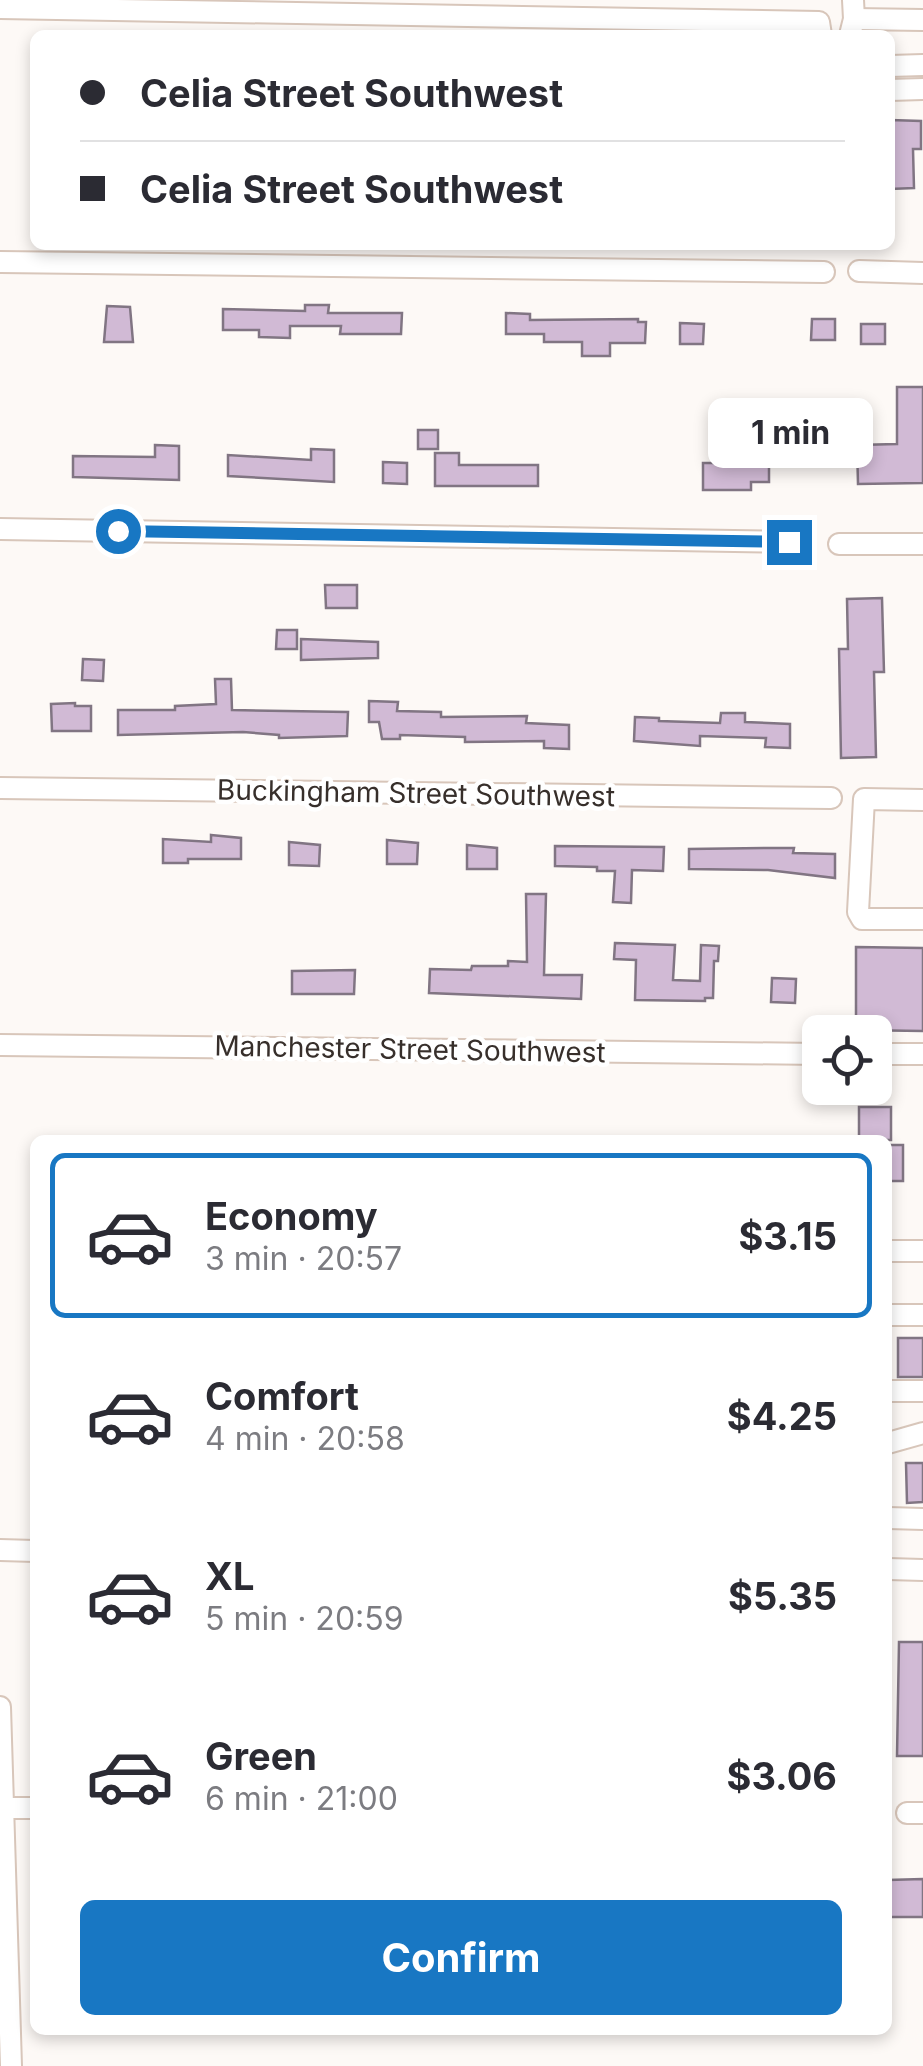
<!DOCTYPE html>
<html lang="en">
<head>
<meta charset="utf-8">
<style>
	body { margin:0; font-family:Inter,sans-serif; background:#f7f7f7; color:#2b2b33; height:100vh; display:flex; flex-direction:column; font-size:38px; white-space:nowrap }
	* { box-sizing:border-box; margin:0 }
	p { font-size:32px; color:#7c7c81 }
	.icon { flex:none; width:55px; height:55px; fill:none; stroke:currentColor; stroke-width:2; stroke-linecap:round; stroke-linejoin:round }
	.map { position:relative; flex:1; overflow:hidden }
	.panel { position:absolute; left:30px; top:1135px; width:862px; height:900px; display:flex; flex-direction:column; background:#fff; border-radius:15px; box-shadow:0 5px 15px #0003 }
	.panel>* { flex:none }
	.guide { position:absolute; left:30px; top:30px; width:865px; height:220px; border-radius:15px; box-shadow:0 5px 15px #0003; display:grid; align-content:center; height:220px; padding:0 50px; background:#fff }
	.fabs { position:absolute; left:802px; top:1015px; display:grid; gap:20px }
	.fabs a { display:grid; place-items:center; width:90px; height:90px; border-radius:15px; background:#fff; box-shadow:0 5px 15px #0003; font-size:50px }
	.end { position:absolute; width:45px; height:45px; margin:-22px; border:12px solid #1877c3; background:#fff; box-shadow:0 0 0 5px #fff }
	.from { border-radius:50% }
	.bubble { position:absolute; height:70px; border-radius:15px; background:#fff; box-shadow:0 5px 15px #0003; font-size:32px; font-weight:700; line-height:70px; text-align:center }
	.guide b { display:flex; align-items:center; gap:35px; height:95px; font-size:38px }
	.guide b+b { border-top:2px solid #e1e1e2 }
	.guide i { width:25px; height:25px; background:#2b2b33 }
	ul { padding:18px 0 0; list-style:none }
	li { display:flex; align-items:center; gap:30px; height:165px; margin:0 20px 15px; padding:0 30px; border:5px solid transparent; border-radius:15px }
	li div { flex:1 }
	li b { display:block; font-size:38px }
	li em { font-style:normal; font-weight:700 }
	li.selected { border-color:#1877c3 }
	li>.icon { width:90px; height:90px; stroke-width:1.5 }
	.primary-button { display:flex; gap:20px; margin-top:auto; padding:20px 50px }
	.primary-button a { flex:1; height:115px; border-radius:15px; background:#1877c3; color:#fff; font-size:40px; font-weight:700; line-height:115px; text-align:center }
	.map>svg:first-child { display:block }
	.building { fill:#d1bad5; stroke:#817583; stroke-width:2.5 }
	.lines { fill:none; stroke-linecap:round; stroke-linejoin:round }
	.minor-casing { stroke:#d8c6ba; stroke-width:24 }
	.minor { stroke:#fff; stroke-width:20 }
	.route { stroke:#1877c3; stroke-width:12 }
	.labels { text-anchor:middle; stroke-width:9; stroke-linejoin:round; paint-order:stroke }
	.street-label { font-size:28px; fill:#372f2b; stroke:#fff }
</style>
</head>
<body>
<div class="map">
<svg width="923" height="2066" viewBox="0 0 923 2066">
	<rect width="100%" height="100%" fill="#fdf9f6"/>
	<g class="building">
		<polygon points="890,120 921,121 921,149 913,149 914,188 890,189"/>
		<polygon points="305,305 329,305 328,313 402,313 401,334 340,334 341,326 290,326 290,338 259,337 259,330 223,330 223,309 305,311"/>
		<polygon points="107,306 130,307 133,342 104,342"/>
		<polygon points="506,313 530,314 530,320 638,319 638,322 646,322 645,343 610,343 610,356 582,356 582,342 544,342 544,334 506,334"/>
		<polygon points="812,319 835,319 835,340 811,340"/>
		<polygon points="680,323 704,324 703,344 680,344"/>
		<rect x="861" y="324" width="24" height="20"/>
		<polygon points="897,387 923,387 923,483 858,484 857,445 897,444"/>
		<rect x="418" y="430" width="20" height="19"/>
		<polygon points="155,445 179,446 179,480 73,477 73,456 155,457"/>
		<polygon points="311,449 334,450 334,482 228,476 228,455 311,460"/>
		<polygon points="435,453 459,453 459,465 538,465 538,486 435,486"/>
		<polygon points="720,460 769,460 769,482 751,482 751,490 703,490 703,463 720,463"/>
		<polygon points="383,462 407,463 407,484 383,483"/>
		<polygon points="325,585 357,585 357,608 326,608"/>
		<polygon points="882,598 884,672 874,672 876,757 841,758 839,649 848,649 847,599"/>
		<polygon points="277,630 297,630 297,649 276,649"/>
		<polygon points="301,639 378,642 378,658 301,660"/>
		<polygon points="83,659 104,660 103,681 82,680"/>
		<polygon points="215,679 231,679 232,710 348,712 347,736 279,738 279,735 243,732 118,735 118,710 175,710 175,706 216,704"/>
		<polygon points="369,701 398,702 397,711 441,712 441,717 527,716 526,723 569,725 569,749 544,748 544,741 465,742 465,737 400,735 400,739 382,739 379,722 369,722"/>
		<polygon points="75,703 75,706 91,706 91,731 52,731 51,704"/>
		<polygon points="721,713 745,713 745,722 790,724 790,748 765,747 766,738 700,736 700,746 634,741 635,717 659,718 659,721 720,723"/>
		<polygon points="211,835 241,838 241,859 188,859 188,863 163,863 163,839 211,842"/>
		<polygon points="387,840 418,843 417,864 387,864"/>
		<polygon points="289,842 320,845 319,866 289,865"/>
		<polygon points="467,845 497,848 497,869 467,869"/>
		<polygon points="555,846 664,847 663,871 632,870 631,903 613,902 615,871 597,871 597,867 555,866"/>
		<polygon points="769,848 794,848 793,853 835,854 835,878 768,870 689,869 689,849"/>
		<polygon points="526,894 546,894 544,975 582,975 581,999 429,993 430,969 471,970 472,966 508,966 508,961 527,962"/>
		<polygon points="615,943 675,945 673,980 700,981 701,945 719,946 718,961 714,961 713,998 705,998 705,1001 635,1000 636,960 614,959"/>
		<polygon points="856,947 923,948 923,1031 856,1030"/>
		<polygon points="355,970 354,994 292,994 292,971"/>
		<polygon points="772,978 796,979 795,1003 771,1002"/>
		<rect x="859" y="1107" width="32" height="33"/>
		<rect x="888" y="1145" width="15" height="36"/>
		<rect x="898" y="1338" width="25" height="39"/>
		<polygon points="906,1463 923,1463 923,1502 907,1503"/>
		<polygon points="899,1642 923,1642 923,1756 897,1756"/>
		<polygon points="923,1879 923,1917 888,1917 888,1880"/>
	</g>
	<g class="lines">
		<g class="minor-casing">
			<g id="minor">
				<polyline points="0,8 819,22 821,35"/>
				<polyline points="854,19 923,20"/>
				<polyline points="850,35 854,19 853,0"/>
				<polyline points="890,66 923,65"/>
				<polyline points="890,90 923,89"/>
				<polyline points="0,262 824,272"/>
				<polyline points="859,271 923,273"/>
				<polyline points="0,529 789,542"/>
				<polyline points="839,544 923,544"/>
				<polyline points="0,788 831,798"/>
				<polyline points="923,800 864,799 858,912 862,919 923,919"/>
				<polyline points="0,1045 820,1054"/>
				<polyline points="875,1054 923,1054"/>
				<polyline points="888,1251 923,1251"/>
				<polyline points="888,1315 923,1315"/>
				<polyline points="888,1391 923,1391"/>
				<polyline points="888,1443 923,1433"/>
				<polyline points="888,1518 923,1519"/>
				<polyline points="0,1550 35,1551"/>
				<polyline points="888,1569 923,1570"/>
				<polyline points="0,1707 11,2066"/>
				<polyline points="4,1808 35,1808"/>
				<polyline points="907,1813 923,1813"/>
			</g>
		</g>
		<use href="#minor" class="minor"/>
	</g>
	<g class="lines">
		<polyline class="route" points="118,531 789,542"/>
	</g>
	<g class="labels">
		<g class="street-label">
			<text transform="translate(416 793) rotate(1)" y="10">Buckingham Street Southwest</text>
			<text transform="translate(410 1049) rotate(1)" y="10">Manchester Street Southwest</text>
		</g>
	</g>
</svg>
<div class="fabs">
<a><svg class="icon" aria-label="locate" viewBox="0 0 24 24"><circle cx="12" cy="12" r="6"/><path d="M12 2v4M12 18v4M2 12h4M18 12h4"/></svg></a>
</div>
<i class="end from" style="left:118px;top:531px"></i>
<i class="end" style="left:789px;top:542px"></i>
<div class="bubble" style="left:708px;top:398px;width:165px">1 min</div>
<div class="guide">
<b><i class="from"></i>Celia Street Southwest</b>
<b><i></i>Celia Street Southwest</b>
</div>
<section class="panel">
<ul>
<li class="selected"><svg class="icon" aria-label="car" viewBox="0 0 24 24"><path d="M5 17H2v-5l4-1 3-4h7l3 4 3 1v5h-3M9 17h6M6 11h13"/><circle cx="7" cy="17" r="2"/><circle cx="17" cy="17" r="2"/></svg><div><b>Economy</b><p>3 min · 20:57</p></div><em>$3.15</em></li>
<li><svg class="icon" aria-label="car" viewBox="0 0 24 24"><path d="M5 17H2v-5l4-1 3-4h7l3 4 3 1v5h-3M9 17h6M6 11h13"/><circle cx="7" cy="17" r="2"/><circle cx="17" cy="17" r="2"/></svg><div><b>Comfort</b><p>4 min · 20:58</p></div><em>$4.25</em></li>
<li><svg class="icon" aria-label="car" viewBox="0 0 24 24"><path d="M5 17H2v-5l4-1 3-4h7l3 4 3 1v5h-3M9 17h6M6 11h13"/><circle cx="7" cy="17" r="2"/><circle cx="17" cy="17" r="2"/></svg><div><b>XL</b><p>5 min · 20:59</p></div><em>$5.35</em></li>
<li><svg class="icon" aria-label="car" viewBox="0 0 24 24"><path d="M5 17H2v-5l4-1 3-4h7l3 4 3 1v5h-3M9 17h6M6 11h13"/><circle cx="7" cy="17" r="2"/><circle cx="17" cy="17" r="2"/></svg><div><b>Green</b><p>6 min · 21:00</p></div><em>$3.06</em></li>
</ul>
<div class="primary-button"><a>Confirm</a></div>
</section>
</div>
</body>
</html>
